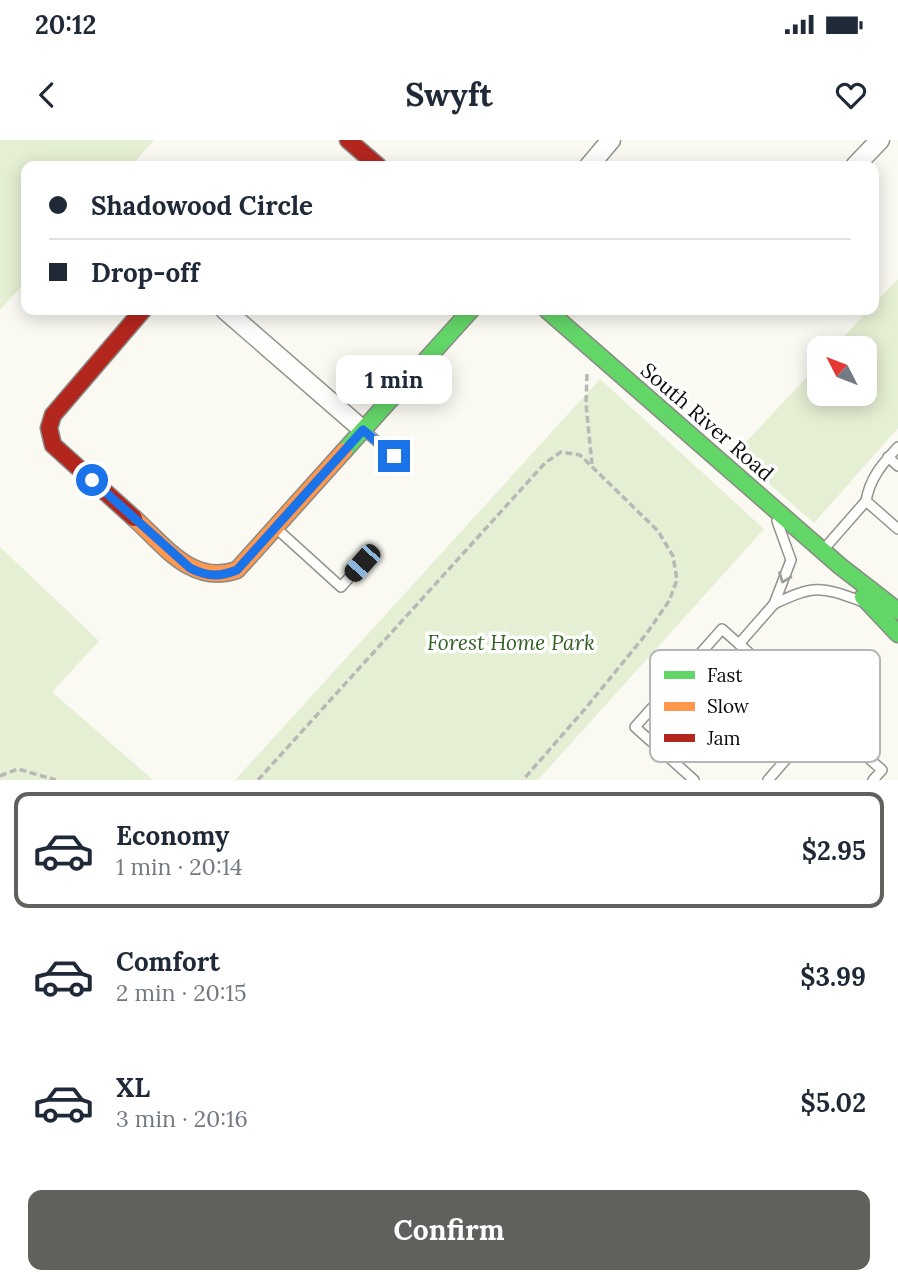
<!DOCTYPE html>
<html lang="en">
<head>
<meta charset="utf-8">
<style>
	body { margin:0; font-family:Lora,serif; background:#f2f2f3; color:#1f2937; height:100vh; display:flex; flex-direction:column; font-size:26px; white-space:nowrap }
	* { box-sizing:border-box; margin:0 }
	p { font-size:23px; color:#747a83 }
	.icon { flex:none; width:38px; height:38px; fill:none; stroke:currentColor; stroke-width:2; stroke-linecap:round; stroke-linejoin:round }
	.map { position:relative; height:640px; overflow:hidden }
	.sheet { display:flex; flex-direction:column; background:#fff; flex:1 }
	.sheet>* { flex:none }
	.banner { position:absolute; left:21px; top:21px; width:858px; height:154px; border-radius:14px; box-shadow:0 4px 18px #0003; display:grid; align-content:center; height:154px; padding:0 28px; background:#fff }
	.needle { width:46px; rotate:312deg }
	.fabs { position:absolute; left:807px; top:196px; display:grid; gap:14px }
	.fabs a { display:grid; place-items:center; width:70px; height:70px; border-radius:14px; background:#fff; box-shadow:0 4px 18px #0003; font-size:35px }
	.end { position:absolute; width:32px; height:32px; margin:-16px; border:9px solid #1a73e8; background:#fff; box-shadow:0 0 0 4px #fff }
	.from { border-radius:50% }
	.bubble { position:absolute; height:49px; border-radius:14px; background:#fff; box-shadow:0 4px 18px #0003; font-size:23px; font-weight:800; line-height:49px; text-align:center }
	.car { position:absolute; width:21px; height:42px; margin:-21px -10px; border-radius:9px; box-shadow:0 0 5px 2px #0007; background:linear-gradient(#222 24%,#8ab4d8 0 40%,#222 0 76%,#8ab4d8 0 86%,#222 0) }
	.banner b { display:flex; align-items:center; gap:24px; height:66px; font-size:26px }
	.banner b+b { border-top:2px solid #e0e1e3 }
	.banner i { width:18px; height:18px; background:#1f2937 }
	ul { padding:12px 0 0; list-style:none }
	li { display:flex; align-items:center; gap:21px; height:116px; margin:0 14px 10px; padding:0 14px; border:4px solid transparent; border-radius:14px }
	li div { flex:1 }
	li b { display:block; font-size:26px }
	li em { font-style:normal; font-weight:800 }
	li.on { border-color:#60605d }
	li>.icon { width:63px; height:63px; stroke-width:1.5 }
	.cta { display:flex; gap:14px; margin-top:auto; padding:14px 28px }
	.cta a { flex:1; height:80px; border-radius:14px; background:#60605d; color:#fff; font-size:28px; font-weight:800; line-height:80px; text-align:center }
	.status { display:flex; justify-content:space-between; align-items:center; height:49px; padding:0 35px; background:#fff; direction:ltr }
	.status svg { height:19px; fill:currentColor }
	header { display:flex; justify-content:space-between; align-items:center; height:91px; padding:0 28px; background:#fff; font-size:32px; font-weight:800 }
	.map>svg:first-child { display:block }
	.green { fill:#e5efd3 }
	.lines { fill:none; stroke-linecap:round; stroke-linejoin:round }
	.lane-casing { stroke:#949390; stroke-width:12 }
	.street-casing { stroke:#949390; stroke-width:21 }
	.fast-casing { stroke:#8a8a87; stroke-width:19 }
	.slow-casing { stroke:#8a8a87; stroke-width:19 }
	.jam-casing { stroke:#8a8a87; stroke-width:19 }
	.path { stroke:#b8b8b6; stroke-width:3.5; stroke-dasharray:7 3.5; stroke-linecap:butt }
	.lane { stroke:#fefefd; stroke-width:9 }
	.street { stroke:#fefefd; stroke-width:18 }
	.fast { stroke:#63d668; stroke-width:16 }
	.slow { stroke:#ff974d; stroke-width:16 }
	.jam { stroke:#b3261e; stroke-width:16 }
	.oneway { stroke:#9e9e9d }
	.route { stroke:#1a73e8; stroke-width:9 }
	.labels { text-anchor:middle; stroke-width:7; stroke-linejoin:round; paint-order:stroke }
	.street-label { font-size:21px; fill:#0d0d0d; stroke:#fff }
	.park-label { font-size:21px; font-style:italic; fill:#326122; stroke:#fff }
	.key { fill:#fff; stroke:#b6b6b6; stroke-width:2 }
	.key-label { font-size:19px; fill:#0d0d0d }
</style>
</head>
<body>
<div class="status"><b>20:12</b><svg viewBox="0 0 49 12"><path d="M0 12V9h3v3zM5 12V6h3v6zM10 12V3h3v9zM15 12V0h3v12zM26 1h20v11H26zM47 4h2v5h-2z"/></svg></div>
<header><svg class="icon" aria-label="back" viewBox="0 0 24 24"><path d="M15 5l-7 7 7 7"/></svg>Swyft<svg class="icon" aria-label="heart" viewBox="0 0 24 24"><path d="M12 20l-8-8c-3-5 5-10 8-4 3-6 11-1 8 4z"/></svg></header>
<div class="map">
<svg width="898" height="640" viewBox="0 0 898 640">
	<rect width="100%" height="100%" fill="#faf9f2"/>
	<g class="green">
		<polygon points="0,0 154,0 131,26 26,26 26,141 0,170"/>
		<polygon points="898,139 898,288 814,383 735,314 819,224 819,254 864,254 864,208 833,208 869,170 873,170 873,165"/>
		<polygon points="600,239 764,389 538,640 235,640"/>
		<polygon points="0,407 99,501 52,552 153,640 0,640"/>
	</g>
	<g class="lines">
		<g class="lane-casing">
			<g id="lane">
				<polyline points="366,292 394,316"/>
				<polyline points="888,317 898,326"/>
				<path d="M866,361C870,338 882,324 898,307"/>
				<polyline points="777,381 791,420 774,464 739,504 882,630 873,640"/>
				<polyline points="277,389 341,447 362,423"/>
				<polyline points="824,409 866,361 898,389"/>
				<path d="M774,464C814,445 820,446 861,461"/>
				<polyline points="694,640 635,587 722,489 739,504"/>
				<polyline points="768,640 822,578"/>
			</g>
		</g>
		<g class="street-casing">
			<g id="street">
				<polyline points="589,26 611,0"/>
				<polyline points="855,26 880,0"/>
				<polyline points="225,170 363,290"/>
			</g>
		</g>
		<g class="fast-casing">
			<g id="fast">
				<polyline points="547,170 840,426 898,471"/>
				<polyline points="344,311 471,170"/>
				<polyline points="863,457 898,494"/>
			</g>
		</g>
		<g class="slow-casing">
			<path id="slow" d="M134,378C164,405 192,446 237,430L344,311"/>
		</g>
		<g class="jam-casing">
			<g id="jam">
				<polyline points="348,0 378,26"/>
				<polyline points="134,378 53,305 49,288 53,275 143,170"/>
			</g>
		</g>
		<g class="path">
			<polyline points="587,234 586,264 592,324"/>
			<polyline points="0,636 18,629 56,640"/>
			<polyline points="258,640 545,323 561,312 580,315 658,391 673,416 677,440 669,461 647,493 585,569 523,640"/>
		</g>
		<use href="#lane" class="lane"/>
		<use href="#street" class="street"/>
		<use href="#fast" class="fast"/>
		<use href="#slow" class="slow"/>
		<use href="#jam" class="jam"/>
	</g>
	<defs><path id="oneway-chevron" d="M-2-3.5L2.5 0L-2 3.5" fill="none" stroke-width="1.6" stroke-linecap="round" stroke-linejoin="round" transform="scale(1.75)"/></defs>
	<use class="oneway" href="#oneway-chevron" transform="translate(784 438) rotate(111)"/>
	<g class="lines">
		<path class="route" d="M92,340L190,428C208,437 219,437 237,430L363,290L394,316"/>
	</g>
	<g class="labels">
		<g class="street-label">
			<text transform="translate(707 282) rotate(41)" y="7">South River Road</text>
		</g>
		<g class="park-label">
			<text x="511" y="510">Forest Home Park</text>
		</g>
	</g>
	<rect x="650" y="510" width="230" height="112" rx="10" class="key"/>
	<rect x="664" y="531" width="31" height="8" fill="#63d668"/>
	<rect x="664" y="562" width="31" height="9" fill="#ff974d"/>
	<rect x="664" y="594" width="31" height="8" fill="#b3261e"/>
	<g class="key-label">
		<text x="707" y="542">Fast</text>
		<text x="707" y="573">Slow</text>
		<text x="707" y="605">Jam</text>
	</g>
</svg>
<div class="fabs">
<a><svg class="needle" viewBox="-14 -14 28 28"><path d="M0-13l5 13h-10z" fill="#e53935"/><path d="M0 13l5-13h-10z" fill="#747a83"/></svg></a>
</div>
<i class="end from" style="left:92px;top:340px"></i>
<i class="end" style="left:394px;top:316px"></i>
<div class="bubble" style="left:336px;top:215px;width:116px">1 min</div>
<i class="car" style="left:362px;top:423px;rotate:222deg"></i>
<div class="banner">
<b><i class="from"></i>Shadowood Circle</b>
<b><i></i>Drop-off</b>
</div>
</div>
<section class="sheet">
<ul>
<li class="on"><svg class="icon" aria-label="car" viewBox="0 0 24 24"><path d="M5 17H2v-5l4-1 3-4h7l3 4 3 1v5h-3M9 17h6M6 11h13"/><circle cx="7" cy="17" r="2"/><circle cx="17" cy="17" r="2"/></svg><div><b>Economy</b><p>1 min · 20:14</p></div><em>$2.95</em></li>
<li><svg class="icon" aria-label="car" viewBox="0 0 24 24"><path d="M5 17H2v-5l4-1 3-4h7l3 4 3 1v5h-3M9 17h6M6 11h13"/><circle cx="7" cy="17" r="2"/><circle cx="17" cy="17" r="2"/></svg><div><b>Comfort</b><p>2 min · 20:15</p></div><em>$3.99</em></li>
<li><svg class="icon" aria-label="car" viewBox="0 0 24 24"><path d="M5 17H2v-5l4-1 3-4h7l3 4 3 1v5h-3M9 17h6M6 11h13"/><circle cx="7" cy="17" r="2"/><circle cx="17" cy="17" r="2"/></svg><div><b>XL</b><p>3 min · 20:16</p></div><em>$5.02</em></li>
</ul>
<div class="cta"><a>Confirm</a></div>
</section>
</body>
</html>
